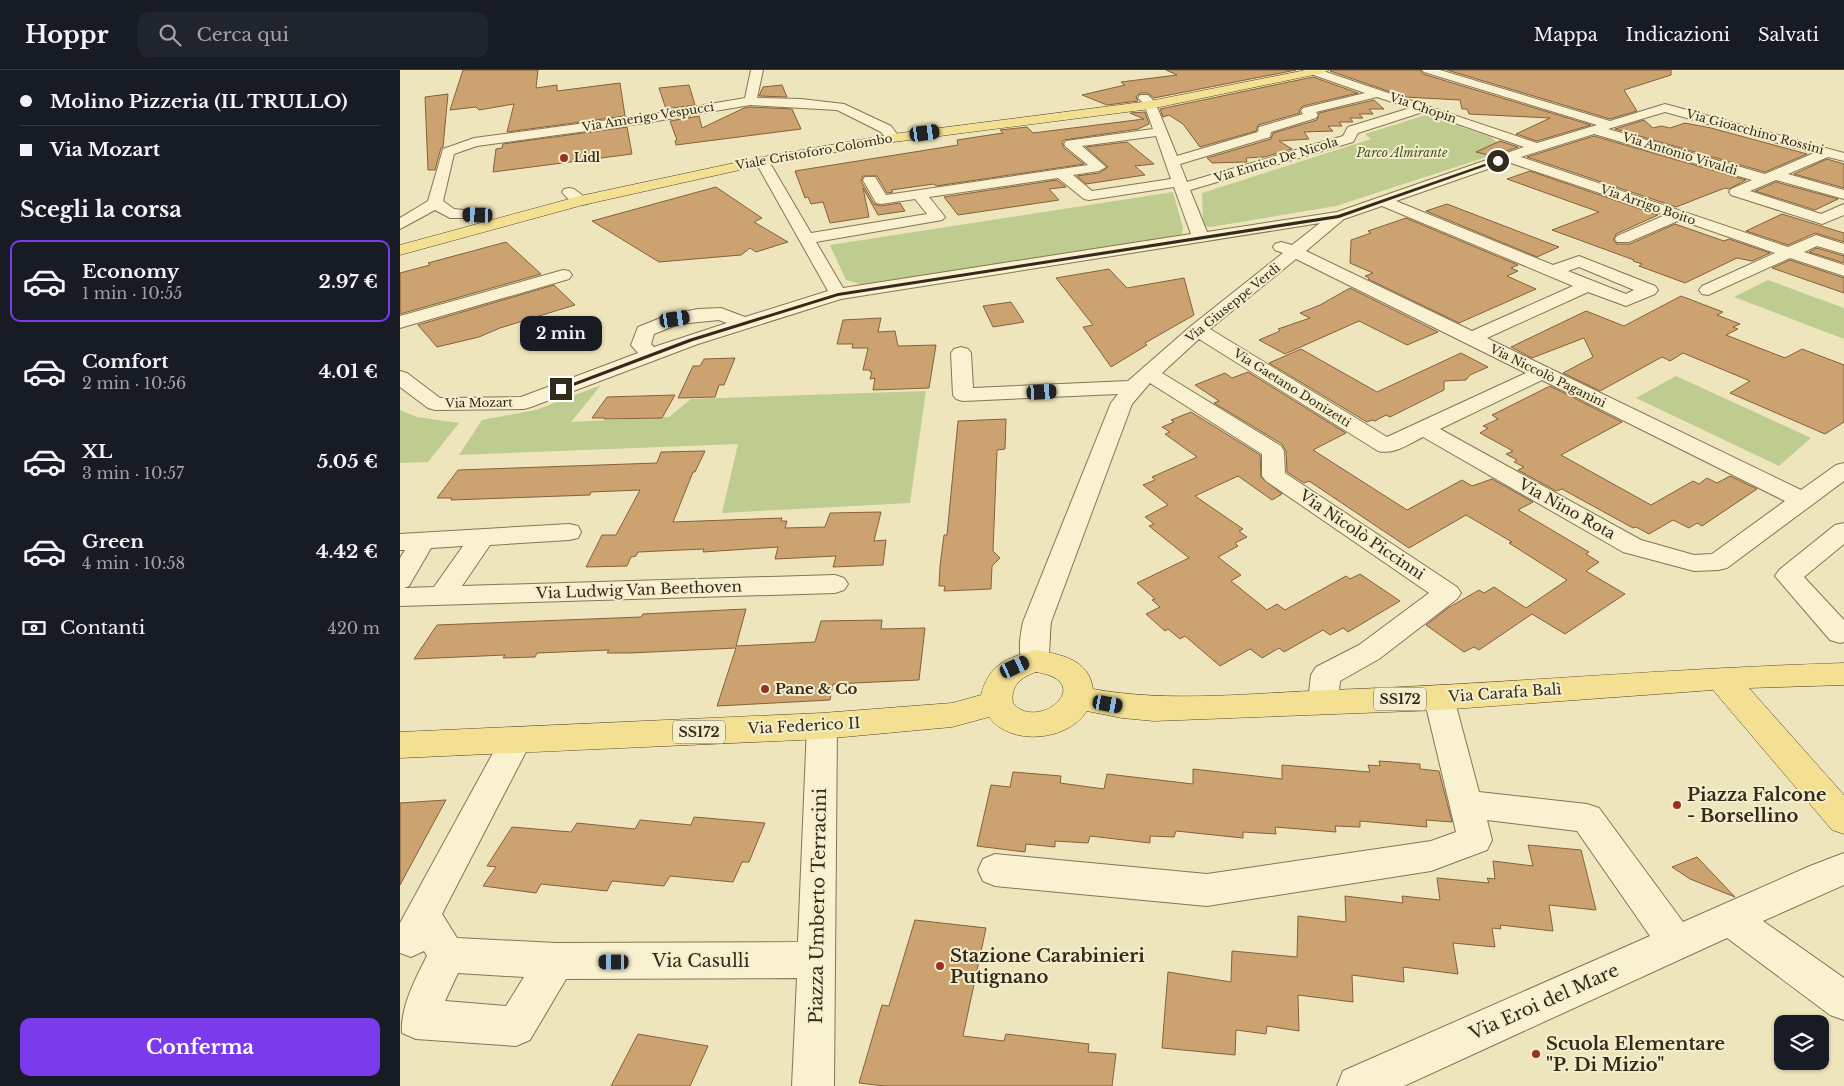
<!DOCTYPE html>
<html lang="it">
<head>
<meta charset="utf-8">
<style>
	body { margin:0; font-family:"Libre Baskerville",serif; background:#20242c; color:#f1f3f6; height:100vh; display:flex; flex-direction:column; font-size:19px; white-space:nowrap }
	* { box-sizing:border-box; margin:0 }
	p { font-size:16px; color:#9ea1a6 }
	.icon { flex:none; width:28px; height:28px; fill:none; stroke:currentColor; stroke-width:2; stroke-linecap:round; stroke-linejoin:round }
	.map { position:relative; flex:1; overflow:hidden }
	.details { display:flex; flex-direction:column; background:#171b24; width:400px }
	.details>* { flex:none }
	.top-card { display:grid; align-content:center; height:110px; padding:0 20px; background:#171b24 }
	.controls { position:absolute; left:1374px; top:945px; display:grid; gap:10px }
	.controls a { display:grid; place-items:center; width:55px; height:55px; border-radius:10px; background:#171b24; box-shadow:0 1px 4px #0004; font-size:25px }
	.end { position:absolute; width:22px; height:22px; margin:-11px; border:6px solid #342a1b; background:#fff; box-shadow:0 0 0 2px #fff }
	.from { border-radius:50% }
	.bubble { position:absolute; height:35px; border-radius:10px; background:#171b24; box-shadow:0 1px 4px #0004; font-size:16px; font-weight:700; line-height:35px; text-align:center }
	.car { position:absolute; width:15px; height:30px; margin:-15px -8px; border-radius:6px; box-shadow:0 0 4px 1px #0007; background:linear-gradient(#222 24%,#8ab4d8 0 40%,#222 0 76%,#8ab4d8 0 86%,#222 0) }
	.top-card b { display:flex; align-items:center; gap:18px; height:48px; font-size:19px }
	.top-card b+b { border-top:1px solid #363941 }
	.top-card i { width:12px; height:12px; background:#f1f3f6 }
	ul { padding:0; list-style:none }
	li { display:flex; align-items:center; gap:15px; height:82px; margin:0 10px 8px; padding:0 10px; border:2px solid transparent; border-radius:10px }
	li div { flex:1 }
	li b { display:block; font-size:19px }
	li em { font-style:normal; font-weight:700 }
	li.on { border-color:#7c3aed }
	li>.icon { width:45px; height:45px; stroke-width:1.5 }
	h2 { padding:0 20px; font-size:22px; line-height:60px }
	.pay { display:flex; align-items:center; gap:12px; height:55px; padding:0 20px; font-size:19px }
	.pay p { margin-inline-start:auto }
	.button { display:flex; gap:10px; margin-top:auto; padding:10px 20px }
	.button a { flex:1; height:58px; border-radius:10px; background:#7c3aed; color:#fff; font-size:20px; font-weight:700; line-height:58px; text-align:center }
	header { display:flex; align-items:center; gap:30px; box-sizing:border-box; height:70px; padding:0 25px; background:#171b24; border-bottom:1px solid #363941 }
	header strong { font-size:24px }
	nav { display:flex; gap:28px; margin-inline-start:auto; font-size:18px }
	.search { width:350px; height:45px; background:#20242c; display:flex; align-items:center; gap:12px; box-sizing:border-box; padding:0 18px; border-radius:10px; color:#9ea1a6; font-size:19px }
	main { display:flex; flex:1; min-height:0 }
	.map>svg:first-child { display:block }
	.green { fill:#becc90 }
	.building { fill:#cda271; stroke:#85613b }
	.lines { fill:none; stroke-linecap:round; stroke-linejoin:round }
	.minor-casing { stroke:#857556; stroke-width:2 }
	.major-casing { stroke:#53422a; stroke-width:1 }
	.minor { fill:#f9f1cf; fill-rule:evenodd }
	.major { fill:#f3e092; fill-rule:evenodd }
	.route { fill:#342a1b }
	.poi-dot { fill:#953125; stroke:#f5eecc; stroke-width:2 }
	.labels { text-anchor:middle; stroke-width:4; stroke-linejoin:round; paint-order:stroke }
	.far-street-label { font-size:12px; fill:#342a1b; stroke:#f5eecc }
	.far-park-label { font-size:12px; font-style:italic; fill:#3f5121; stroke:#f5eecc }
	.far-poi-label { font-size:12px; font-weight:bold; fill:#342a1b; stroke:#f5eecc; text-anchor:start }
	.shield { fill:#f5eecc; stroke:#6e6550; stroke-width:1 }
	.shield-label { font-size:14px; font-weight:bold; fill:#342a1b }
	.street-label { font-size:15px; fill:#342a1b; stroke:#f5eecc }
	.poi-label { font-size:15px; font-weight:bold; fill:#342a1b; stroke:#f5eecc; text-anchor:start }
	.near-poi-label { font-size:18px; font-weight:bold; fill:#342a1b; stroke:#f5eecc; text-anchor:start }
	.near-street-label { font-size:18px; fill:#342a1b; stroke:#f5eecc }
</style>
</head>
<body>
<header>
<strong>Hoppr</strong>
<div class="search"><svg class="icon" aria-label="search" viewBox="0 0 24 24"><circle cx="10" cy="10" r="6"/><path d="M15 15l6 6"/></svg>Cerca qui</div>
<nav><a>Mappa</a><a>Indicazioni</a><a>Salvati</a></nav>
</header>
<main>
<section class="details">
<div class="top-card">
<b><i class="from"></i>Molino Pizzeria (IL TRULLO)</b>
<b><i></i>Via Mozart</b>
</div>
<h2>Scegli la corsa</h2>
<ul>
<li class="on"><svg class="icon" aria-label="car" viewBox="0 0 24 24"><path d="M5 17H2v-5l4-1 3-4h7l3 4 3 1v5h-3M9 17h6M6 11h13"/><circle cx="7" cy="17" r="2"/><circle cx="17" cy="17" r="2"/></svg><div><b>Economy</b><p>1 min · 10:55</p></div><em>2.97 €</em></li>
<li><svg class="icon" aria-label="car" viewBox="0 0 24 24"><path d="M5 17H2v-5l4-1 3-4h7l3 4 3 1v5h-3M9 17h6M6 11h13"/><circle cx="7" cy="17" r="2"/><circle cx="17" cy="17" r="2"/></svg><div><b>Comfort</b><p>2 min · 10:56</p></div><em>4.01 €</em></li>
<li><svg class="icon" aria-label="car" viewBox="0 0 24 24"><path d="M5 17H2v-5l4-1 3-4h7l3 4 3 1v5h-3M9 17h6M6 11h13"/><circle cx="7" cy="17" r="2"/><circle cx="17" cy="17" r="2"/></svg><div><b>XL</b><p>3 min · 10:57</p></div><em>5.05 €</em></li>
<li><svg class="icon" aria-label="car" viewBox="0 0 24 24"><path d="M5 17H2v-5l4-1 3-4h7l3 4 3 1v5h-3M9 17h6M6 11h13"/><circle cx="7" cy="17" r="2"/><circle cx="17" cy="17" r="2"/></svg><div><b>Green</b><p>4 min · 10:58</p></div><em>4.42 €</em></li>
</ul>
<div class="pay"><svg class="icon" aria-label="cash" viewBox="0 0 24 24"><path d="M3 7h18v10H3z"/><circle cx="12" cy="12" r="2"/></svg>Contanti<p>420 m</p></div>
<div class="button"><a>Conferma</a></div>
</section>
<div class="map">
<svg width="1444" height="1016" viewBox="0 0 1444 1016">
	<rect width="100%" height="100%" fill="#eee5bc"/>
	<g class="green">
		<polygon points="1026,45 1091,67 1101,76 1096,84 936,136 817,156 809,157 803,155 802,123 971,69 965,64"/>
		<polygon points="773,122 783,158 782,164 776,167 470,217 446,210 430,175"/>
		<polygon points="1368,210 1444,238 1444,269 1334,227"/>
		<polygon points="1276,306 1411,368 1379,396 1236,328"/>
		<polygon points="201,315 171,352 269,347 291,329 526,321 510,433 322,443 338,374 59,385 82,350 136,340"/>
		<polygon points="0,340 17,347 59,353 28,392 0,393"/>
	</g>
	<g class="building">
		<polygon points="63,0 138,0 136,18 157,15 157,21 220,13 225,46 107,62 114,34 79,40 76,37 50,40"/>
		<polygon points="766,0 896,0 754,28 748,23 740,23 736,27 738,31 707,35 682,25 725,15 721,12 777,5"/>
		<polygon points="931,0 1020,0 1023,4 1191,55 1137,71 1116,64 1150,48 1069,44 1067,39 1062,39 1060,30 1005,27 930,1"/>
		<polygon points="1047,0 1271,0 1271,5 1224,20 1237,41 1210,49"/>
		<polygon points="913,7 958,23 903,36 899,40 900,43 858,55 856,61 800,77 783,54 769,45 763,47 760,39"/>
		<polygon points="289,15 295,35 266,39 259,18"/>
		<polygon points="382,15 387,27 359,26 363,17"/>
		<polygon points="48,24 43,77 41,78 35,100 28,100 25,27"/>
		<polygon points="974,30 984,39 969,39 973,44 959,44 963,48 950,48 953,52 939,52 942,56 928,56 933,61 904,62 909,69 879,71 892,79 864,87 846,88 847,92 812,93 807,88 871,69 873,63 917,50 919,43"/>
		<polygon points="350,37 392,39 401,59 276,75 275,71 277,70 270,51 299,46 302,58 344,38"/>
		<polygon points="745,42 749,54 738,59 664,70 662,73 664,78 684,94 536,116 534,114 491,120 493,122 487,123 477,106 463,106 461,111 474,134 481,136 500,133 505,141 478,145 463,118 469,147 430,153 423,132 411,134 408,127 405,128 395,101 558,75 557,70 603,63 600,60 627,57 633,63 744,49 730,43"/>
		<polygon points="1244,50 1253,58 1261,56 1270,58 1285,53 1311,58 1407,84 1365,102 1215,59"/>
		<polygon points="227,57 232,84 93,102 96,79 102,78 103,74"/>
		<polygon points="1194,66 1346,110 1329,119 1325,118 1276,137 1127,87"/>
		<polygon points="1100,71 1118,77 1092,86 1076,82"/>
		<polygon points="727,72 754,94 735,96 745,105 686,114 677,106 699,103 708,97 686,77"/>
		<polygon points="1427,89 1444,94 1444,118 1394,104"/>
		<polygon points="1130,101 1258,145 1216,164 1213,170 1217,174 1230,174 1275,154 1324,171 1329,169 1370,183 1352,191 1337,188 1285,213 1239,196 1242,194 1233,191 1234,190 1152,160 1199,142 1107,109"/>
		<polygon points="657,110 666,117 649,119 659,130 558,145 544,127"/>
		<polygon points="1376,112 1438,129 1415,140 1355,121"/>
		<polygon points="316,117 362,148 354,152 388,172 356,182 350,178 341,185 259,192 192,151"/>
		<polygon points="1047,134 1159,177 1137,187 1026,141"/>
		<polygon points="1382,144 1444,163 1444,172 1415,163 1388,175 1346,161"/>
		<polygon points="1006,148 1118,195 1111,198 1118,201 1107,206 1136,219 1059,253 968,209 969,208 965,206 973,203 950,193 951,170 971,163 968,161"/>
		<polygon points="106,172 141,204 0,244 0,203 30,195 28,193"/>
		<polygon points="1417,178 1444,186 1444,193 1409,182"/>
		<polygon points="1390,190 1444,208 1444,223 1372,198"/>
		<polygon points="709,199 727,218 784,208 794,245 745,273 747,275 711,297 683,257 693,255 656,208"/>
		<polygon points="154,215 175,235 100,258 79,267 37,277 18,255"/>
		<polygon points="950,218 1038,262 1007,275 959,251 885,284 859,270 880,261 878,259 910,248 900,243 920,235"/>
		<polygon points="1281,226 1323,242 1317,245 1340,254 1333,257 1338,259 1326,265 1385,288 1402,279 1444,295 1444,352 1425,364 1330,323 1350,311 1283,283 1270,291 1262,287 1200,321 1163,303 1193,287 1184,268 1132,288 1111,277 1186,241 1224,256"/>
		<polygon points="611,232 624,252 593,257 583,236"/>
		<polygon points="481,248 478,262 495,261 498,276 536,275 529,318 473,320 475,308 470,309 472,302 470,302 470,300 463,300 468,278 452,278 453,274 437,274 443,250"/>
		<polygon points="901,279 977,322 1061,283 1088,297 1070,305 1066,310 1044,311 1044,320 990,347 986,345 975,351 972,350 967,352 869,293"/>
		<polygon points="335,288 324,315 319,315 315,327 278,328 293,296 300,296 304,289"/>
		<polygon points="848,302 946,363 913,380 1007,440 1062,410 1072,416 1092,409 1133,432 1118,440 1189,482 1186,484 1199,492 1186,501 1225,524 1165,564 1132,544 1079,580 1074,577 1064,582 1026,555 1048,538 1079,520 1084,523 1094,517 1126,538 1167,510 1109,473 1112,472 1066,445 1009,478 909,411 904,413 887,402 886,381 882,374 814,333 819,331 795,315 825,303 832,308"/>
		<polygon points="1150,316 1222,352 1161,385 1251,435 1293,411 1299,414 1307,408 1317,413 1330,406 1357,419 1302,456 1297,453 1289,458 1273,450 1249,464 1236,457 1233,458 1162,419 1156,421 1118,400 1124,397 1114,392 1117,390 1106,384 1113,381 1080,363 1088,358 1083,356 1098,349 1092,345"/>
		<polygon points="275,325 262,348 204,349 205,348 192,348 207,327"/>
		<polygon points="791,342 860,385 861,407 882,424 872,430 838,406 795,426 843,459 839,461 847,467 835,473 838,476 818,487 841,505 831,511 867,540 877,534 885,540 946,506 950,509 960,504 1000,531 948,562 943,558 930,565 923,560 884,582 879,578 862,588 850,579 820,596 785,566 780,569 768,559 765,561 746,544 760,537 752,530 755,529 737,513 789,488 749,456 754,454 745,447 768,435 743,415 755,410 752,407 797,387 765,364 770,362 762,357 774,352 771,350"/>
		<polygon points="606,349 605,379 597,380 593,481 600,488 592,496 591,519 544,521 545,516 539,516 540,496 544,465 547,465 558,351"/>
		<polygon points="305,381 295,402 293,402 273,452 382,448 381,451 387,451 385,458 425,457 430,443 481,442 474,471 486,470 483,495 433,497 436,486 375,489 378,477 303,482 304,479 238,482 236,486 231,487 227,496 186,497 202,465 216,465 240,420 191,422 190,425 51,430 52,428 37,428 58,400 257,393 261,382"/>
		<polygon points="346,539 336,576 415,572 421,551 482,550 481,559 525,558 519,610 433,614 430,630 317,636 336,578 230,583 207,583 209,580 137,583 135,587 103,588 105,585 14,589 37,555 241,547 243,544"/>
		<polygon points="979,691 1020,694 1020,699 1039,701 1052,752 1026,750 1027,757 960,751 960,757 935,756 936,762 875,757 876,764 843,762 843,768 776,761 774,767 750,766 750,773 690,766 688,773 655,771 655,777 626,774 625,782 577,776 591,715 610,717 613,702 661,706 660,713 704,719 707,704 793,714 793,699 882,709 882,695 970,702 968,695 980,696"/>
		<polygon points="46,730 34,752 0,815 0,733"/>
		<polygon points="294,747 365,753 349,792 342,792 333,812 270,806 264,816 212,811 207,821 141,814 136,823 83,816 96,797 87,796 112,757 171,762 177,753 235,759 240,750 291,755"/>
		<polygon points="1128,775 1181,780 1196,840 1149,835 1153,861 1100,855 1101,859 1092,858 1095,877 1053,873 1058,904 1003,897 1004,912 952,905 953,932 898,925 899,961 867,956 866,964 836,960 835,985 762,978 768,902 831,912 832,881 897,887 898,846 946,852 945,826 1003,833 1002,826 1040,830 1037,808 1089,813 1087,808 1095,809 1093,791 1133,796"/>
		<polygon points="1297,787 1335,827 1290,809 1272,797"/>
		<polygon points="515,850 586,858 563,966 604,971 606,964 689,974 688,982 716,984 712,1016 485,1016 459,1013 482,935 489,936"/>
		<polygon points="238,964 308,976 290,1016 211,1016"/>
	</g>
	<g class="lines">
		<g class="minor-casing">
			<g id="minor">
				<polygon points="351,0 363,0 357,28 401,29 444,34 491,56 500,68 493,72 488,71 481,62 437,40 350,35 245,53 77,76 54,84 43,131 54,139 83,142 86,145 83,148 50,148 35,140 0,159 0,148 28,131 43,79 74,68 245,45 345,28"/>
				<path d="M903,0H920L1137,73L1197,55L1024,2L1022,0H1040L1210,51L1265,34L1444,83V91L1428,87L1388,104L1444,120V129L1376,110L1350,121L1421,144L1444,134V145L1422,154L1331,125L1329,122L1331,119L1352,110L1194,64L1121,87L1388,177L1416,165L1444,174V184L1417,176L1404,182L1444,195V206L1390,188L1308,225L1302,224L1299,220L1302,216L1375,183L1280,150L1229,172H1217L1215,169L1217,166L1265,145L1108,92L996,131L1153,195L1179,186L1255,216L1258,220L1255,224L1226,236L1188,222L1087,268L1401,420L1436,395L1444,393V411L1327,498L1318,500L1294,501L1223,482L1023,367C1009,374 994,385 978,381L799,269L762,303L881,376L884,381L885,403L1057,517L1061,523L1057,529L979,589L940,611L938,632L934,640L923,643L912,640L908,632L911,605L916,597L959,575L1029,523L866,411L862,406V384L750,313L732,334L651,552C649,566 651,588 645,598L635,602L625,598C617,584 620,567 623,552L711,333L718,324L563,331L556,329L553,325L551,283L554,279L561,277L568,279L571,283L573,318L728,311L791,256L883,183L875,180L873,177L875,174L881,172L892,175L920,153L441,229L298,274L131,337L124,339L35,340L28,338L0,317V301L7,303L40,328L121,327L238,283L231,275L238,257L268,245L298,239L321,238L345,247L428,221L355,91L357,88H367L411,163L527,144L515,129L481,134L476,133L463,110L465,107H475L486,125L688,95L666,77L664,74L666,71L753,59L744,34L738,28L740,25H748L755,32L777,86L858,62L859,57L903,44L901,41L903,38L965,23L905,2ZM977,27L1010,38L948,57L943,66L787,112L780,94L870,67L871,62L916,48L918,45L916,42ZM1023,42L1124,77L937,142L807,162L790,120L953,72L958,63ZM1265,42L1414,83L1365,104L1208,59ZM756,66L771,109L692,121L673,105L699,101L706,97L682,76ZM658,108L684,129L689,130L774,117L791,164L443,218L416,172L542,150L545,147L529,127ZM982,136L1173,216L1072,261L906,181L944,149ZM896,189L1126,303L987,367L810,259ZM1179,197L1234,220L1226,224L1168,201ZM319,250L327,253L254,277L251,274L254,264L279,254ZM1142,310L1385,431L1312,484L1294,485L1241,470L1040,359Z"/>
				<path d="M169,118L174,119L190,131L187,134C177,137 168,130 162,122L164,119Z"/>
				<polygon points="163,200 169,201 172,205 169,209 0,258 0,246"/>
				<polygon points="1444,453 1444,474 1404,507 1444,550 1444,572 1440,573 1430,570 1375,506 1379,500 1435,455"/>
				<path d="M169,454L178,456L181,462L178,468L169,470L90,475L62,516L435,505L444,508L448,514L444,520L435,523L0,536V488L5,480H0V464ZM63,476L34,517L4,518L9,516L31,478Z"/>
				<polygon points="1039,617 1050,620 1054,628 1079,722 1187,734 1199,738 1283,852 1410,796 1444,783 1444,815 1363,851 1444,908 1444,950 1430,945 1327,868 1004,1016 937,1016 943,1001 1250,866 1177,761 1087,750 1092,770 1087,780 1031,801 807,836 595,816 583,811 578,800 583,789 595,784 807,804 1031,771 1056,762 1024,628 1028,620"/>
				<path d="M422,644L433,648L437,656L434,1016H392L397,908L166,909L130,970L116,976L16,969L2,963C0,938 16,907 27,886L24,881L11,887L0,883V853L105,661L116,658L127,661L132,670L42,844L57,868L156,873L398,872L407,656L411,648ZM58,903L124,907L106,936L45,931Z"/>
			</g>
		</g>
		<g class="major-casing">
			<g id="major">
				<polygon points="906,0 929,0 923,3 750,39 493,72 362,95 183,135 0,185 0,175 180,126 362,87 493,64 750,31"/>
				<path d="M635,580C660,584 689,589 693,619C771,633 852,623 931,620C1102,614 1273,598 1444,593V615L1349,618L1444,725V764L1432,760L1313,620L1039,640L754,651L722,648L687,641C668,671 611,677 589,647L552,657L422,669L0,688V662L422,643L552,633L581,625C589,594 607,588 635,580ZM636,602C699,612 637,663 613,633C610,616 621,607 636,602Z"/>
			</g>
		</g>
		<use href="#minor" class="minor"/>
		<use href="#major" class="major"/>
	</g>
	<polygon class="route" points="1096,90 1100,91 939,148 438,226 293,271 163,320 157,319 289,269 438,223 938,145"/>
	<g class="poi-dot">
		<circle cx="164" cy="88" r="5"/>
		<circle cx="365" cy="619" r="5"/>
		<circle cx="1277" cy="735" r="5"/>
		<circle cx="540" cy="896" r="5"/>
		<circle cx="1136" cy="984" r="5"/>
	</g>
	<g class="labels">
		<g class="far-street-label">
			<text transform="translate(1023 38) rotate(19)" y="4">Via Chopin</text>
			<text transform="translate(248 47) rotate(-9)" y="4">Via Amerigo Vespucci</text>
			<text transform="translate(1355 62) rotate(15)" y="4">Via Gioacchino Rossini</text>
			<text transform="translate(414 82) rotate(-10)" y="4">Viale Cristoforo Colombo</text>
			<text transform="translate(1280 84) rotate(17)" y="4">Via Antonio Vivaldi</text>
			<text transform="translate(876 90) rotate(-17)" y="4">Via Enrico De Nicola</text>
			<text transform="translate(1248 135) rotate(19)" y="4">Via Arrigo Boito</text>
			<text transform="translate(833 233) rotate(-39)" y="4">Via Giuseppe Verdi</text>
			<text transform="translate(1148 306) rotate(26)" y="4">Via Niccolò Paganini</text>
			<text transform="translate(892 318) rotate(32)" y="4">Via Gaetano Donizetti</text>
			<text transform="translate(79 333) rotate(-1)" y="4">Via Mozart</text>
		</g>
		<g class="far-park-label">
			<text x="1002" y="87">Parco Almirante</text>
		</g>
		<g class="far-poi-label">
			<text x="174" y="92">Lidl</text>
		</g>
		<g class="shield">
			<rect x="974" y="617.5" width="52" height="23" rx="4"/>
			<rect x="273" y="650.5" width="52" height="23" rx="4"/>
		</g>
		<g class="shield-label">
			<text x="1000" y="634">SS172</text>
			<text x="299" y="667">SS172</text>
		</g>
		<g class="street-label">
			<text transform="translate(1167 439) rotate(29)" y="5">Via Nino Rota</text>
			<text transform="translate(962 465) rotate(34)" y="5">Via Nicolò Piccinni</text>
			<text transform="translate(239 520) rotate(-2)" y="5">Via Ludwig Van Beethoven</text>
			<text transform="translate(1105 623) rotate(-4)" y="5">Via Carafa Balì</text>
			<text transform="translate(404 656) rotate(-3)" y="5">Via Federico II</text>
		</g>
		<g class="poi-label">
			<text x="375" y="624">Pane &amp; Co</text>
		</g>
		<g class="near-poi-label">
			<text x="1287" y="731">Piazza Falcone<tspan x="1287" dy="21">- Borsellino</tspan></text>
			<text x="550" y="892">Stazione Carabinieri<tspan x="550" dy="21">Putignano</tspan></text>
			<text x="1146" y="980">Scuola Elementare<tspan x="1146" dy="21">"P. Di Mizio"</tspan></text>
		</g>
		<g class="near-street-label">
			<text transform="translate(418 836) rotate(-89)" y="6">Piazza Umberto Terracini</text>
			<text x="301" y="897">Via Casulli</text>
			<text transform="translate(1144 932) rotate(-24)" y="6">Via Eroi del Mare</text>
		</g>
	</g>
</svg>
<div class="controls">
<a><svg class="icon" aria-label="layers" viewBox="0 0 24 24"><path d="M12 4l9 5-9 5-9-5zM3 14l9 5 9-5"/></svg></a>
</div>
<i class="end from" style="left:1098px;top:91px"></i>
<i class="end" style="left:161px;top:319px"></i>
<div class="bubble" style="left:120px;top:246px;width:82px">2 min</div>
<i class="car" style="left:525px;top:63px;rotate:82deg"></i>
<i class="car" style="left:78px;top:145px;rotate:272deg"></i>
<i class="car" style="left:275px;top:249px;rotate:81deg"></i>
<i class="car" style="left:642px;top:322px;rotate:87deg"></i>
<i class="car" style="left:615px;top:597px;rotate:65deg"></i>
<i class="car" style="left:708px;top:634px;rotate:100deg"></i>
<i class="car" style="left:214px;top:892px;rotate:270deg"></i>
</div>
</main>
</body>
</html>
